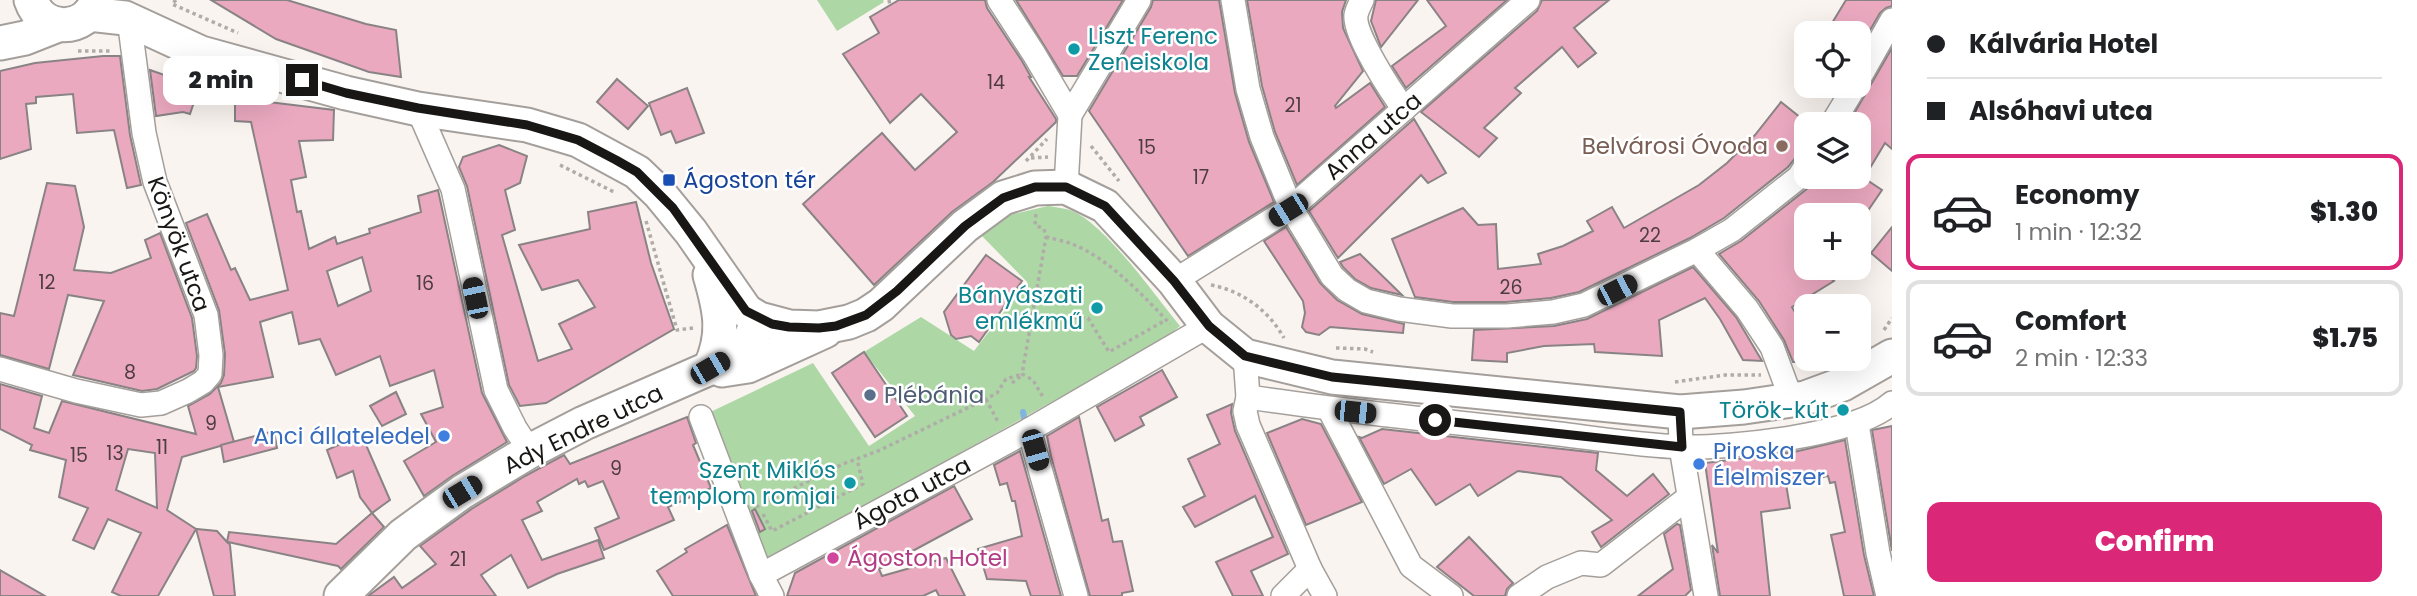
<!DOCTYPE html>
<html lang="en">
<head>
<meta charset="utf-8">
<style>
	body { margin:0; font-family:Poppins,sans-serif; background:#f6f6f6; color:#202124; height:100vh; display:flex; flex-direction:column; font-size:26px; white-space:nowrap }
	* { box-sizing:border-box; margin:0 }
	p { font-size:23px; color:#757577 }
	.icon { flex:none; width:38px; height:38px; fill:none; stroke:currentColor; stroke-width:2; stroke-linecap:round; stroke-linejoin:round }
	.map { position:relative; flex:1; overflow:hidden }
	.panel { display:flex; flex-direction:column; background:#fff; width:525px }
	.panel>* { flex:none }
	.guide { display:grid; align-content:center; height:154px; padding:0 35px; background:#fff }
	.controls { position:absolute; left:1794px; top:21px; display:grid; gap:14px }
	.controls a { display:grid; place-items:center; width:77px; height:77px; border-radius:14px; background:#fff; box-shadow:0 7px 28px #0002; font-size:35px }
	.end { position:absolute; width:32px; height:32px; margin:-16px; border:9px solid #181715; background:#fff; box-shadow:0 0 0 4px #fff }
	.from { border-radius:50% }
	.bubble { position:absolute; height:49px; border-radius:14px; background:#fff; box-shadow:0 7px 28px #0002; font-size:23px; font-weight:800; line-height:49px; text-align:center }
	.car { position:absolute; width:21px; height:42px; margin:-21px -10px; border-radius:9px; box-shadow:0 0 5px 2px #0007; background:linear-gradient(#222 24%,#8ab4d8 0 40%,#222 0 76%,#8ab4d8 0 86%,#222 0) }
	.guide b { display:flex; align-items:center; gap:24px; height:66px; font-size:26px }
	.guide b+b { border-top:2px solid #e0e0e0 }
	.guide i { width:18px; height:18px; background:#202124 }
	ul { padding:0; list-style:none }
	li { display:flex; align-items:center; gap:21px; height:116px; margin:0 14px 10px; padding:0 21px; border:4px solid #e0e0e0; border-radius:14px }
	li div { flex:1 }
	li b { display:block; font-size:26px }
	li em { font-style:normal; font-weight:800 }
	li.selected { border-color:#db2777 }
	li>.icon { width:63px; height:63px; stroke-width:1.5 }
	.primary-button { display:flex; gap:14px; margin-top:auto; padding:14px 35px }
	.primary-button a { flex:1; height:80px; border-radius:14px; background:#db2777; color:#fff; font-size:28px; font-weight:800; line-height:80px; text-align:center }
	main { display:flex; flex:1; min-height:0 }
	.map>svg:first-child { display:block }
	.green { fill:#add8a6 }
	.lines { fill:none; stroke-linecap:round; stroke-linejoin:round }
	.stream { stroke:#81b4de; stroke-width:6 }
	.building { fill:#eba9c0; stroke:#898385; stroke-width:2; fill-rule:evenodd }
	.street-casing { stroke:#a49f9b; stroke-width:26 }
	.secondary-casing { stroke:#a49f9b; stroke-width:37 }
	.path { stroke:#b0aca8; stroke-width:3.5; stroke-dasharray:3.5 3.5; stroke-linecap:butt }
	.street { stroke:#fff; stroke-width:23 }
	.secondary { stroke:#fff; stroke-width:33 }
	.route { stroke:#181715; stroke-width:9 }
	.culture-dot { fill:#0f9aa8; stroke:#fff; stroke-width:2.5 }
	.education-dot { fill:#8d6e63; stroke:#fff; stroke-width:2.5 }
	.transit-dot { fill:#1a4fb4; stroke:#fff; stroke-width:2.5 }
	.service-dot { fill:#5c6f8a; stroke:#fff; stroke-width:2.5 }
	.shop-dot { fill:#3f7fe0; stroke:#fff; stroke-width:2.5 }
	.hotel-dot { fill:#d1479c; stroke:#fff; stroke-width:2.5 }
	.labels { text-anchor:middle; stroke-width:5; stroke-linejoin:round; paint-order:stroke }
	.number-label { font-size:19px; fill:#4d3c40 }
	.culture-label { font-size:23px; fill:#0d838f; stroke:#fff; text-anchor:end }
	.street-label { font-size:23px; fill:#181715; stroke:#fff }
	.education-label { font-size:23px; fill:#785e54; stroke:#fff; text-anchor:end }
	.transit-label { font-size:23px; fill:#164399; stroke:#fff; text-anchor:start }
	.service-label { font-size:23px; fill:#4e5e75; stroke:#fff; text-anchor:start }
	.shop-label { font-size:23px; fill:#366cbe; stroke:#fff; text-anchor:end }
	.hotel-label { font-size:23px; fill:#b23c85; stroke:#fff; text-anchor:start }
</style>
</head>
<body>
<main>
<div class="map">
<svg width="1892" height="596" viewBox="0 0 1892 596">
	<rect width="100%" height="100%" fill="#faf4f0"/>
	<g class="green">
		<polygon points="817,0 883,0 884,2 837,31"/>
		<path d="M1048,206C1055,207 1063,208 1070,210C1104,222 1156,297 1180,326L1163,340L762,563L704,415L813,363L869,446L915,416L864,352L921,317L974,351L1027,282L982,236L1009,215Z"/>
	</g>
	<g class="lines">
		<polyline class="stream" points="1023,412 1026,426"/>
	</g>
	<g class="building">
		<polygon points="211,0 287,0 366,24 396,30 401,77 369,72 276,39"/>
		<polygon points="899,0 985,0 987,8 1022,61 1031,77 1029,77 1056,119 1056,122 993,182 952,212 874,285 803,204 882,133 915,170 957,132 921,94 890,123 843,54 879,33 870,17"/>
		<polygon points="1016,0 1123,0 1077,76 1063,76"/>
		<polygon points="1153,0 1219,0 1235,93 1249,142 1274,202 1188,256 1089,111 1151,7"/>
		<polygon points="1247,0 1346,0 1342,12 1343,28 1363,71 1335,106 1336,108 1370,83 1385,107 1297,185 1275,132 1262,86"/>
		<polygon points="1376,0 1418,0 1381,47 1371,21"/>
		<polygon points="1427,0 1507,0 1406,88 1392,66 1446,26"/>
		<polygon points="1542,0 1609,0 1574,28 1596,53 1578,67 1562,47 1515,88 1521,93 1484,128 1497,138 1479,157 1421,112 1537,11"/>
		<polygon points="1846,0 1892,0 1892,6 1886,8 1880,13 1858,51 1858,33 1826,33"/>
		<polygon points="1892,48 1892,149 1885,143 1864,178 1882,190 1865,215 1806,215 1806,268 1831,268 1826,275 1834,281 1792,307 1806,331 1806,362 1793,362 1784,340 1759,301 1719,254 1741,241 1808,188 1816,177 1858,177 1858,124 1848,124"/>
		<polygon points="103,56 120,56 130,135 141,185 127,188 114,130 77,133 73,94 36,97 36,103 26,104 31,149 0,159 0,71 35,63"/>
		<polygon points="150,70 199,87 190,114 183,112 156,116"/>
		<polygon points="617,79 648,106 628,129 597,102"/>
		<polygon points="687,88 704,133 676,143 671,131 661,135 649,103"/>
		<path d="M235,98L334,110L333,140L299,141L306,177L291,180L297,212L301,211L309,249L335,237L337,244L370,233L369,229L421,212L418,196L438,190L482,393L507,442L452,476L424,496L404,461L436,442L421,414L443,407L434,370L390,386L380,356L336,375L320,339L299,344L292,312L260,322L273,377L218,387L234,442L182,457L167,510L196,529L158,596H121L112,592L141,533L108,519L94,549L73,540L88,508L59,497L66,460L30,450L32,445L0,429V384L42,396L34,428L49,433L62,401L196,434L188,406L210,394L221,383L224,375L225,354L219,310L186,223L207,214L231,270L235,268L250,300L288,290L251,122L235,121ZM362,257L371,291L338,306L327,271ZM128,449L155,453L157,508L116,490Z"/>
		<polygon points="1781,102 1806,122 1806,145 1788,167 1724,218 1690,238 1579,292 1551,298 1506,302 1453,302 1415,297 1392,239 1463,208 1478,225 1496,224 1498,269 1541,264 1538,254 1563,246 1593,231 1587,221 1612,207 1624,228 1699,185 1727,163 1755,135"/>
		<polygon points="1414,119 1446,173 1428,183 1421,175 1338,258 1309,211"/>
		<polygon points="499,145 527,156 520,183 505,190 515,230 502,235 538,361 572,349 559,324 595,307 578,280 542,290 519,245 590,229 588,212 636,202 651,263 674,329 546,403 520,406 509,385 467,186 459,167 463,157"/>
		<polygon points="47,183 75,186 84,227 74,270 111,273 151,258 145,240 160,233 192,318 197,356 196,368 194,371 157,389 142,391 73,375 104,301 68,295 49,369 0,355 0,313 14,316"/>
		<polygon points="1286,227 1320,283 1337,300 1362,314 1404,324 1403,333 1330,327 1319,335 1306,332 1302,327 1305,313 1303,301 1264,241"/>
		<polygon points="1892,227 1892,271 1871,253"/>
		<polygon points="1360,254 1402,295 1371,288 1355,279 1343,267 1340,262"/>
		<polygon points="986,255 1022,281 979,342 971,336 956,339 951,335 944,312"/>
		<polygon points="1693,267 1736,317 1762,361 1743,360 1720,319 1705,298 1659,320 1662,356 1595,352 1594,344 1544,346 1507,353 1507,362 1472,360 1474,330 1554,326 1587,319"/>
		<polygon points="864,352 907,416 875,437 832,373"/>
		<polygon points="1162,370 1177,397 1140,417 1144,425 1115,441 1097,407"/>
		<polygon points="396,392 406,414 382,426 370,406"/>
		<polygon points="1232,404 1231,413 1235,431 1288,554 1251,571 1263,596 1233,596 1216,562 1273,537 1255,496 1195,527 1183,507 1205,496 1188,459 1220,444 1207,415"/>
		<polygon points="687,417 696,443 693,445 711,488 668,507 674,520 604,550 595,528 619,518 603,481 588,487 585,481 579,484 577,479 537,502 542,511 522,520 542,560 598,540 604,558 557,574 528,588 511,555 481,575 496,596 368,596 394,577 402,588 436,564 420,546 473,508 525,476 564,455 570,464"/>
		<polygon points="1079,417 1102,521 1108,519 1113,542 1122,541 1133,591 1122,593 1122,596 1090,596 1051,456 1047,436"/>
		<polygon points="1302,419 1321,424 1362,502 1306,525 1267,433"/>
		<polygon points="1892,426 1892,551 1872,430"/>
		<polygon points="1382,429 1598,453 1596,470 1627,496 1653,474 1669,494 1601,547 1592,532 1612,520 1561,477 1518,471 1478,496 1470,484 1436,505 1411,469 1384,484 1359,437 1362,438"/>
		<polygon points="274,431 277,448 224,462 221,445"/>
		<polygon points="363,438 390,500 372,513 360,497 353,471 337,478 327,450 345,442"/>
		<polygon points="1845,440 1864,555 1874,596 1844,596 1831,535 1845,532 1835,482 1830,483 1828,476 1786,484 1790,508 1761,512 1770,596 1720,596 1712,545 1718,553 1705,463 1794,452"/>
		<polygon points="1020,451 1061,596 1031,596 1026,581 987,579 978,549 1022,536 1015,501 1012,501 1007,483 1000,485 994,465"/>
		<polygon points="954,486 972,519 879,569 882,576 946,558 965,596 939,596 936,590 923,596 787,596 795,573"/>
		<polygon points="755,509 765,529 760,532 752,511"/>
		<polygon points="372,513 384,527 341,569 338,566 228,542 230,545 235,596 214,596 196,529 217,531 227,542 229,532 336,544"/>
		<polygon points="1677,524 1680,525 1691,590 1685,596 1638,596 1673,569 1664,534"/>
		<polygon points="727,525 756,596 673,596 657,571 687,552 685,549"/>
		<polygon points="1469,537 1513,583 1507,589 1505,596 1474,596 1437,567"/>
		<polygon points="0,570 45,596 0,596"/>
	</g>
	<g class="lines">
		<g class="street-casing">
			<g id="street">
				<polyline points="999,0 1034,54 1070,115 1066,187"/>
				<polyline points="1233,0 1248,89 1262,137 1291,208 1332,276 1347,290 1366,301 1399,309 1452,316 1507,316 1553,312 1584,305 1697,250 1732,230 1799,177 1806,166"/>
				<path d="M1362,0C1360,4 1357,10 1356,15C1353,34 1392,93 1404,109"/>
				<polyline points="1858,80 1892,20"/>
				<polyline points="418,109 453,189 496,390 515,428 530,451"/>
				<polyline points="1070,115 1139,0"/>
				<polyline points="1832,124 1855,86"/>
				<polyline points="1697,250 1747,309 1772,347 1792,401"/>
				<polyline points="1174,281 1291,208 1528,0"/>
				<polyline points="1245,356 1248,397 1245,411 1248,425 1310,569 1325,596"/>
				<polyline points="0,369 76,391 141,405 161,403 188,391 203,382 210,374 211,355 206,315 155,182 144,133 129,19"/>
				<path d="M1248,397C1343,411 1438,421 1533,431C1582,436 1632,445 1682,447C1732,448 1855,436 1892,403"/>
				<polyline points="1329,409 1411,566 1451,596"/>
				<polyline points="1680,412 1681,447 1706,596"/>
				<polyline points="701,417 761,575 772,596"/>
				<polyline points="1857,424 1878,553 1888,596"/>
				<polyline points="1029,430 1076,596"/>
				<polyline points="761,575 1029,430 1208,326"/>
				<polyline points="1283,596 1310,569"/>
				<polyline points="1519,596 1547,577 1581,563 1601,565 1689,497"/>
			</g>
		</g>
		<g class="secondary-casing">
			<g id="secondary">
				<path d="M31,0C42,33 86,33 97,0"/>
				<polyline points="89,14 125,18 201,53 346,93 418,109 527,125 578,140 637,172 659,193 691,232 746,311 759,319 789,327 819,328 849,322 866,315 881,305 965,226 1003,198 1035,188 1066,187 1105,206 1174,281 1208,326 1245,356 1332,377 1680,412 1744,407 1805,398 1843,384 1892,356"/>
				<polyline points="0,43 25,38 58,25"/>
				<path d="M710,368C726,334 720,309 710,275"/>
				<polyline points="722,370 748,366 825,331"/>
				<polyline points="341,596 403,535 462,492 530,451 584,423 710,368 735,354 749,341 759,319"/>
			</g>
		</g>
		<g class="path">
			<polyline points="176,0 172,4 238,33"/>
			<polyline points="889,0 890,5"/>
			<polyline points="78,51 112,51"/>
			<polyline points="1091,146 1119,181"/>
			<polyline points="1031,158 1048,157"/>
			<polyline points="1026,161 1047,139"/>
			<polyline points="560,165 616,193"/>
			<polyline points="1036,214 1035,225 1044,229 1046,237 1022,374 1033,380 1044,399"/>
			<polyline points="646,221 677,330 693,328"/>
			<path d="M1046,237C1054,239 1064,241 1072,244C1107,257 1145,297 1170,324"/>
			<path d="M1211,285C1243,291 1269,311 1284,338"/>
			<polyline points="1032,316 1088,318 1109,352 1166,320"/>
			<polyline points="1884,330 1892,318"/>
			<polyline points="1336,348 1365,349 1373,352"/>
			<polyline points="1675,382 1725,375 1761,375"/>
			<polyline points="1012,383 1021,376"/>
			<polyline points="986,399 998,422"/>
			<polyline points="756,507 843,464 878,451 986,399 997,393 1006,379 1022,374"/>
			<polyline points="763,514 772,531 863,484 857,459"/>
		</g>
		<use href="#street" class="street"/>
		<use href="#secondary" class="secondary"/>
	</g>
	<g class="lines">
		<polyline class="route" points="302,80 346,93 418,108 527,125 578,140 616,160 637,172 673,208 746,311 772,324 789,327 819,328 836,326 866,315 897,291 965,226 1003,198 1035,187 1066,187 1105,206 1174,281 1209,326 1245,356 1332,377 1680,412 1682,447 1435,420"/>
	</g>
	<g class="culture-dot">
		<circle cx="1074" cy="49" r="7"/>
		<circle cx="1097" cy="308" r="7"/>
		<circle cx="1843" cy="410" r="7"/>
		<circle cx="850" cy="483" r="7"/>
	</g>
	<circle class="education-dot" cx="1782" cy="146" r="7"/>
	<rect class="transit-dot" x="662" y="173" width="14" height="14" rx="3.5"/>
	<circle class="service-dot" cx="870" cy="395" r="7"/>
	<g class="shop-dot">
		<circle cx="444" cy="436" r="7"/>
		<circle cx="1699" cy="464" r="7"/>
	</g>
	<circle class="hotel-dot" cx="833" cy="558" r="7"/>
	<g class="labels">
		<g class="number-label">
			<text x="996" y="89">14</text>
			<text x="1293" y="112">21</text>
			<text x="1147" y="154">15</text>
			<text x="1201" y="184">17</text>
			<text x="1650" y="242">22</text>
			<text x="47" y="289">12</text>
			<text x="425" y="290">16</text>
			<text x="1511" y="294">26</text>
			<text x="130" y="379">8</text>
			<text x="211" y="430">9</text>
			<text x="162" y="454">11</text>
			<text x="115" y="460">13</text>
			<text x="79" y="462">15</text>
			<text x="616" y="475">9</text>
			<text x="458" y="566">21</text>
		</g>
		<g class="culture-label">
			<text x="1088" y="44" text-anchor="start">Liszt Ferenc<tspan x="1088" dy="26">Zeneiskola</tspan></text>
			<text x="1083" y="303">Bányászati<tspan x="1083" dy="26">emlékmű</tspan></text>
			<text x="1829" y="418">Török-kút</text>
			<text x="836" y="478">Szent Miklós<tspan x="836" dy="26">templom romjai</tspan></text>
		</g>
		<g class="street-label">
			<text transform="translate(1373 136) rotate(-41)" y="8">Anna utca</text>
			<text transform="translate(179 244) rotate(70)" y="8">Könyök utca</text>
			<text transform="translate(583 429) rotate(-26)" y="8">Ady Endre utca</text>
			<text transform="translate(912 493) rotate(-28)" y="8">Ágota utca</text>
		</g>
		<g class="education-label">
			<text x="1768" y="154">Belvárosi Óvoda</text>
		</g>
		<g class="transit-label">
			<text x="683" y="188">Ágoston tér</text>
		</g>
		<g class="service-label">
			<text x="884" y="403">Plébánia</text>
		</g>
		<g class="shop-label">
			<text x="430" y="444">Anci állateledel</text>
			<text x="1713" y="459" text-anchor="start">Piroska<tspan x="1713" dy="26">Élelmiszer</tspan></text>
		</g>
		<g class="hotel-label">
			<text x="847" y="566">Ágoston Hotel</text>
		</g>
	</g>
</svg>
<div class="controls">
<a><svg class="icon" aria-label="locate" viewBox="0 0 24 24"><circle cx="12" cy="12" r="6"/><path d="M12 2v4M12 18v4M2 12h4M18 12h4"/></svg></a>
<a><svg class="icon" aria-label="layers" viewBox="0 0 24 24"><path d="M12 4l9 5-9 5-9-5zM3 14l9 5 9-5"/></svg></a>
<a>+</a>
<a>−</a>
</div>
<i class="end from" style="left:1435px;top:420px"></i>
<i class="end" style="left:302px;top:80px"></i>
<div class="bubble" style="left:163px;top:56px;width:116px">2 min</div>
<i class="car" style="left:1288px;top:210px;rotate:238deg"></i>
<i class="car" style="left:1617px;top:290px;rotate:63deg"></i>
<i class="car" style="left:475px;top:298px;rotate:348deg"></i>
<i class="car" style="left:710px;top:368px;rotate:60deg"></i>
<i class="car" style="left:1355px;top:412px;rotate:96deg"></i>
<i class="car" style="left:1035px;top:450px;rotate:164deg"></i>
<i class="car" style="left:462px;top:492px;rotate:59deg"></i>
</div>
<section class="panel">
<div class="guide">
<b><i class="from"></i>Kálvária Hotel</b>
<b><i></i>Alsóhavi utca</b>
</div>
<ul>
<li class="selected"><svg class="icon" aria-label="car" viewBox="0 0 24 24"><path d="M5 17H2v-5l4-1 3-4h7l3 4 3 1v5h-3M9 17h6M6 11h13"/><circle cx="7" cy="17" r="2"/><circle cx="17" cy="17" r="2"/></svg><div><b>Economy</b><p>1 min · 12:32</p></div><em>$1.30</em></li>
<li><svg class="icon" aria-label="car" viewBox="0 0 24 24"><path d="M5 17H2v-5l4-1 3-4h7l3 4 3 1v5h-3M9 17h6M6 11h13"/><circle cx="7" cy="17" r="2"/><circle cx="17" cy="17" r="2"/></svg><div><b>Comfort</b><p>2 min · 12:33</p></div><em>$1.75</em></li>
</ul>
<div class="primary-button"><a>Confirm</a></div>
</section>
</main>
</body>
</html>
